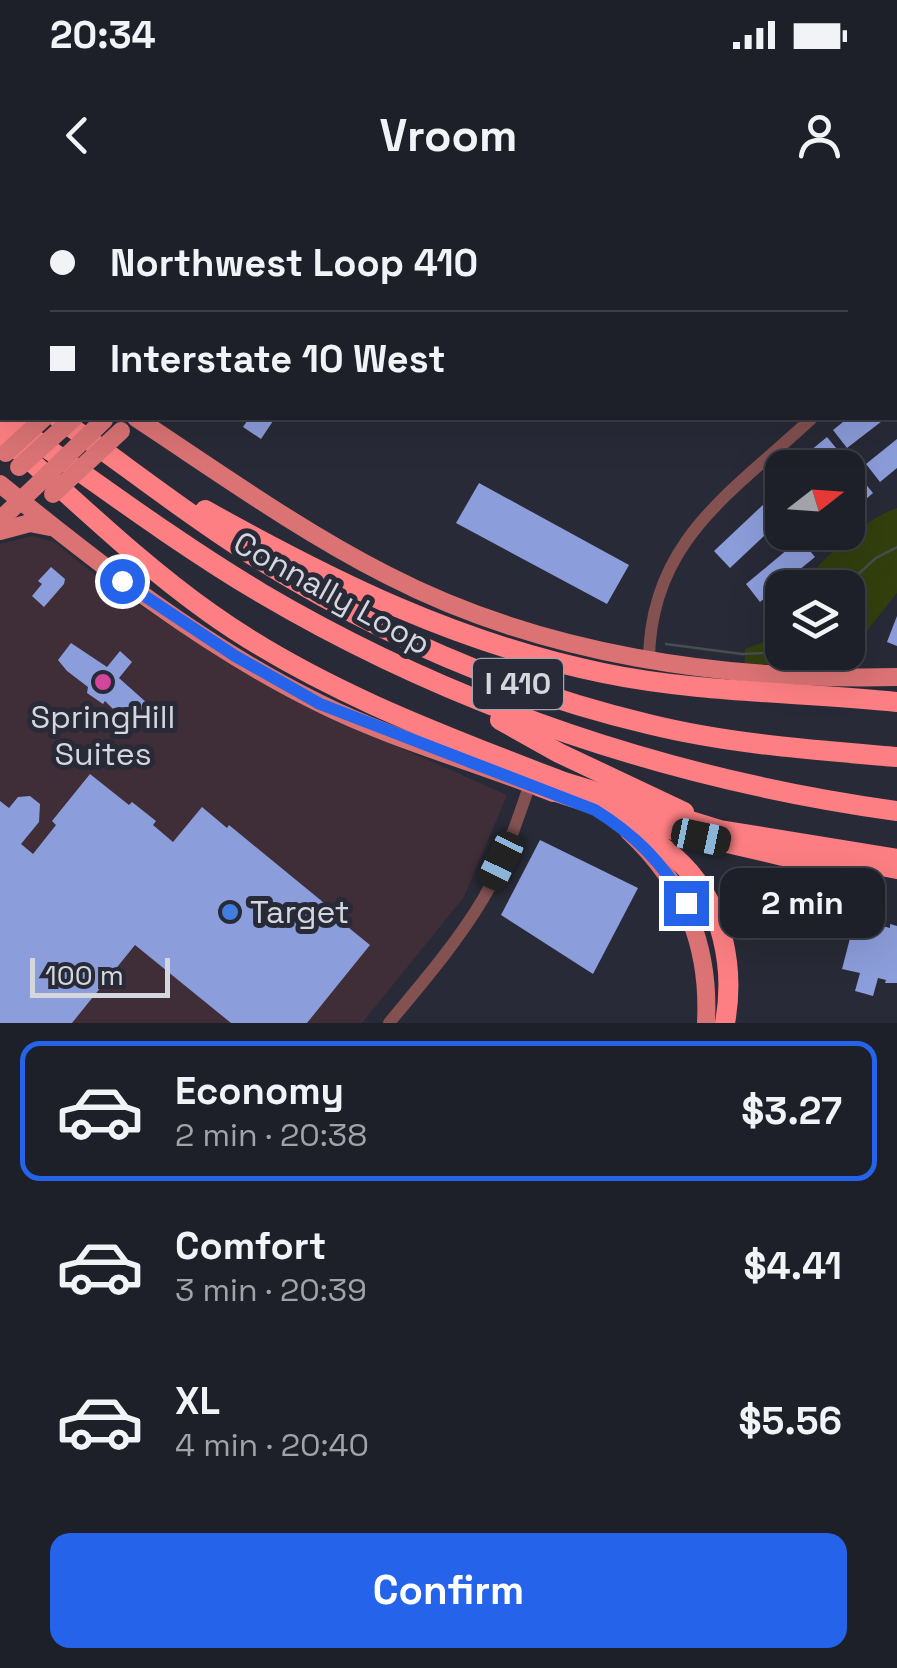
<!DOCTYPE html>
<html lang="en">
<head>
<meta charset="utf-8">
<style>
	body { margin:0; font-family:"Space Grotesk",sans-serif; background:#2b2d35; color:#f1f3f6; height:100vh; display:flex; flex-direction:column; font-size:38px; white-space:nowrap }
	* { box-sizing:border-box; margin:0 }
	p { font-size:32px; color:#a1a3a8 }
	.icon { flex:none; width:55px; height:55px; fill:none; stroke:currentColor; stroke-width:2; stroke-linecap:round; stroke-linejoin:round }
	.map { position:relative; height:823px; overflow:hidden }
	.details { display:flex; flex-direction:column; background:#1e2029; flex:1 }
	.details>* { flex:none }
	.top-card { position:absolute; left:0px; top:0px; width:898px; height:220px; box-shadow:0 10px 40px #0002,0 0 0 2px #3c3e46; display:grid; align-content:center; height:220px; padding:0 50px; background:#1e2029 }
	.needle { width:65px; rotate:73deg }
	.controls { position:absolute; left:765px; top:250px; display:grid; gap:20px }
	.controls a { display:grid; place-items:center; width:100px; height:100px; border-radius:20px; background:#1e2029; box-shadow:0 10px 40px #0002,0 0 0 2px #3c3e46; font-size:50px }
	.scale { position:absolute; left:30px; bottom:25px; width:140px; box-sizing:border-box; padding-left:10px; border:5px solid #d5d7df; border-top:0; font-size:28px; line-height:35px; white-space:nowrap; color:#d5d7df; -webkit-text-stroke:8px #282b37; paint-order:stroke }
	.end { position:absolute; width:45px; height:45px; margin:-22px; border:12px solid #2563eb; background:#fff; box-shadow:0 0 0 5px #fff }
	.from { border-radius:50% }
	.bubble { position:absolute; height:70px; border-radius:20px; background:#1e2029; box-shadow:0 10px 40px #0002,0 0 0 2px #3c3e46; font-size:32px; font-weight:600; line-height:70px; text-align:center }
	.car { position:absolute; width:30px; height:60px; margin:-30px -15px; border-radius:12px; box-shadow:0 0 8px 2px #0007; background:linear-gradient(#222 24%,#8ab4d8 0 40%,#222 0 76%,#8ab4d8 0 86%,#222 0) }
	.top-card b { display:flex; align-items:center; gap:35px; height:95px; font-size:38px }
	.top-card b+b { border-top:2px solid #3c3e46 }
	.top-card i { width:25px; height:25px; background:#f1f3f6 }
	ul { padding:18px 0 0; list-style:none }
	li { display:flex; align-items:center; gap:30px; height:140px; margin:0 20px 15px; padding:0 30px; border:5px solid transparent; border-radius:20px }
	li div { flex:1 }
	li b { display:block; font-size:38px }
	li em { font-style:normal; font-weight:600 }
	li.current { border-color:#2563eb }
	li>.icon { width:90px; height:90px; stroke-width:1.5 }
	.button { display:flex; gap:20px; margin-top:auto; padding:20px 50px }
	.button a { flex:1; height:115px; border-radius:20px; background:#2563eb; color:#fff; font-size:40px; font-weight:600; line-height:115px; text-align:center }
	.status { display:flex; justify-content:space-between; align-items:center; height:70px; padding:0 50px; background:#1e2029; direction:ltr }
	.status svg { height:28px; fill:currentColor }
	header { display:flex; justify-content:space-between; align-items:center; height:130px; padding:0 50px; background:#1e2029; font-size:45px; font-weight:600 }
	.map>svg:first-child { display:block }
	.commercial { fill:#3f2d37 }
	.green { fill:#343f0e }
	.lines { fill:none; stroke-linecap:round; stroke-linejoin:round }
	.stream { stroke:#454e51; stroke-width:2.5 }
	.building { fill:#8c9ddb }
	.minor { stroke:#845151; stroke-width:12 }
	.major { stroke:#db7375; stroke-width:18 }
	.highway { stroke:#fd7f83; stroke-width:20 }
	.major-bridge { stroke:#db7375; stroke-width:18 }
	.highway-bridge { stroke:#fd7f83; stroke-width:20 }
	.route { stroke:#2563eb; stroke-width:12 }
	.hotel-dot { fill:#d1479c; stroke:#282b37; stroke-width:4 }
	.shop-dot { fill:#3f7fe0; stroke:#282b37; stroke-width:4 }
	.labels { text-anchor:middle; stroke-width:10; stroke-linejoin:round; paint-order:stroke }
	.shield { fill:#282b37; stroke:#a1a3ad; stroke-width:2.5 }
	.shield-label { font-size:30px; font-weight:bold; fill:#d5d7df }
	.street-label { font-size:32px; fill:#d5d7df; stroke:#282b37 }
	.poi-label { font-size:32px; fill:#d5d7df; stroke:#282b37 }
</style>
</head>
<body>
<div class="status"><b>20:34</b><svg viewBox="0 0 49 12"><path d="M0 12V9h3v3zM5 12V6h3v6zM10 12V3h3v9zM15 12V0h3v12zM26 1h20v11H26zM47 4h2v5h-2z"/></svg></div>
<header><svg class="icon" aria-label="back" viewBox="0 0 24 24"><path d="M15 5l-7 7 7 7"/></svg>Vroom<svg class="icon" aria-label="person" viewBox="0 0 24 24"><circle cx="12" cy="8" r="4"/><path d="M4 21q1-7 8-7t8 7"/></svg></header>
<div class="map">
<svg width="897" height="823" viewBox="0 0 897 823">
	<rect width="100%" height="100%" fill="#282b37"/>
	<polygon class="commercial" points="32,336 54,342 109,386 231,464 353,527 507,595 464,697 362,823 0,823 0,344"/>
	<path class="green" d="M897,308V393L865,433L849,471L745,463V449L779,436L774,414L782,405V452H848V388L798,387C826,358 858,322 897,308Z"/>
	<g class="lines">
		<g class="stream">
			<polyline points="843,388 876,358 897,347"/>
			<polyline points="666,444 742,454 782,452"/>
			<polyline points="799,464 804,452"/>
		</g>
	</g>
	<g class="building">
		<polygon points="249,218 275,218 261,239 243,227"/>
		<polygon points="848,218 886,218 847,248 833,230"/>
		<polygon points="827,237 873,293 857,307 848,296 848,268 824,268 810,251"/>
		<polygon points="897,239 897,268 880,282 866,264"/>
		<polygon points="479,283 629,365 607,404 456,323"/>
		<polygon points="766,302 782,319 730,368 714,351"/>
		<polygon points="800,339 815,357 760,402 746,384"/>
		<polygon points="51,367 65,379 64,384 44,407 32,396 42,384 38,381"/>
		<polygon points="897,416 897,446 887,442"/>
		<polygon points="71,443 107,467 120,451 132,462 119,478 147,503 132,521 127,517 124,520 105,501 103,504 87,493 88,487 67,471 58,460"/>
		<polygon points="90,574 129,605 132,602 156,621 153,625 173,642 202,607 227,628 229,625 340,716 338,719 370,745 307,823 231,823 135,745 72,823 0,823 0,601 9,608 18,597 30,596 40,604 39,622 21,644 33,654 56,625 52,621"/>
		<polygon points="540,640 638,688 593,774 501,715"/>
		<polygon points="855,719 890,728 890,724 897,726 897,783 885,783 886,780 878,778 873,796 855,791 860,773 842,769"/>
	</g>
	<g class="lines">
		<g class="minor">
			<polyline points="26,0 32,2"/>
			<polyline points="315,0 316,2"/>
			<polyline points="301,2 304,0"/>
			<polyline points="895,140 897,139"/>
			<path d="M649,460C650,340 733,292 812,218"/>
			<path d="M389,823C422,783 456,744 483,699C504,663 516,623 530,584"/>
		</g>
		<g class="major">
			<polyline points="343,2 347,0"/>
			<polyline points="380,2 384,0"/>
			<polyline points="0,128 2,130"/>
			<path d="M136,218C218,272 299,330 387,375C542,455 724,481 897,477"/>
			<path d="M0,284C100,365 203,446 319,503C393,540 476,562 553,593"/>
			<polyline points="0,320 38,284"/>
			<polyline points="0,331 30,323 50,327"/>
			<path d="M629,632C685,684 710,746 706,823"/>
		</g>
		<g class="highway">
			<polyline points="0,176 2,178"/>
			<path d="M4,218C89,277 172,340 261,393C456,508 673,580 897,611"/>
			<path d="M58,218C121,262 180,309 244,350C368,429 505,490 648,524C729,544 814,550 897,557"/>
			<path d="M0,234C69,294 135,360 210,413C315,488 441,535 561,581"/>
			<path d="M205,310C334,382 457,443 603,473C699,493 799,492 897,502"/>
			<polyline points="500,520 559,553 684,612"/>
			<polyline points="541,587 676,631 783,656 871,671"/>
			<polyline points="860,662 897,669"/>
		</g>
		<g class="major-bridge">
			<polyline points="6,253 44,218"/>
			<polyline points="19,267 74,218"/>
			<polyline points="38,284 104,220"/>
			<polyline points="53,294 121,231"/>
		</g>
		<g class="highway-bridge">
			<polyline points="561,581 720,630 897,659"/>
			<path d="M588,598C620,619 656,638 683,665C723,706 735,768 725,823"/>
		</g>
	</g>
	<g class="lines">
		<path class="route" d="M122,381L235,456L320,504L595,610C635,635 662,662 686,703"/>
	</g>
	<circle class="hotel-dot" cx="103" cy="482" r="10"/>
	<circle class="shop-dot" cx="230" cy="712" r="10"/>
	<g class="labels">
		<rect class="shield" x="473" y="459" width="90" height="50" rx="8"/>
		<g class="shield-label">
			<text x="518" y="494">I 410</text>
		</g>
		<g class="street-label">
			<text transform="translate(332 393) rotate(29)" y="11">Connally Loop</text>
		</g>
		<g class="poi-label">
			<text x="103" y="528">SpringHill<tspan x="103" dy="37">Suites</tspan></text>
			<text x="250" y="723" text-anchor="start">Target</text>
		</g>
	</g>
</svg>
<div class="controls">
<a><svg class="needle" viewBox="-14 -14 28 28"><path d="M0-13l5 13h-10z" fill="#e53935"/><path d="M0 13l5-13h-10z" fill="#a1a3a8"/></svg></a>
<a><svg class="icon" aria-label="layers" viewBox="0 0 24 24"><path d="M12 4l9 5-9 5-9-5zM3 14l9 5 9-5"/></svg></a>
</div>
<div class="scale">100 m</div>
<i class="end from" style="left:122px;top:381px"></i>
<i class="end" style="left:686px;top:703px"></i>
<div class="bubble" style="left:720px;top:668px;width:165px">2 min</div>
<i class="car" style="left:701px;top:637px;rotate:102deg"></i>
<i class="car" style="left:501px;top:661px;rotate:206deg"></i>
<div class="top-card">
<b><i class="from"></i>Northwest Loop 410</b>
<b><i></i>Interstate 10 West</b>
</div>
</div>
<section class="details">
<ul>
<li class="current"><svg class="icon" aria-label="car" viewBox="0 0 24 24"><path d="M5 17H2v-5l4-1 3-4h7l3 4 3 1v5h-3M9 17h6M6 11h13"/><circle cx="7" cy="17" r="2"/><circle cx="17" cy="17" r="2"/></svg><div><b>Economy</b><p>2 min · 20:38</p></div><em>$3.27</em></li>
<li><svg class="icon" aria-label="car" viewBox="0 0 24 24"><path d="M5 17H2v-5l4-1 3-4h7l3 4 3 1v5h-3M9 17h6M6 11h13"/><circle cx="7" cy="17" r="2"/><circle cx="17" cy="17" r="2"/></svg><div><b>Comfort</b><p>3 min · 20:39</p></div><em>$4.41</em></li>
<li><svg class="icon" aria-label="car" viewBox="0 0 24 24"><path d="M5 17H2v-5l4-1 3-4h7l3 4 3 1v5h-3M9 17h6M6 11h13"/><circle cx="7" cy="17" r="2"/><circle cx="17" cy="17" r="2"/></svg><div><b>XL</b><p>4 min · 20:40</p></div><em>$5.56</em></li>
</ul>
<div class="button"><a>Confirm</a></div>
</section>
</body>
</html>
